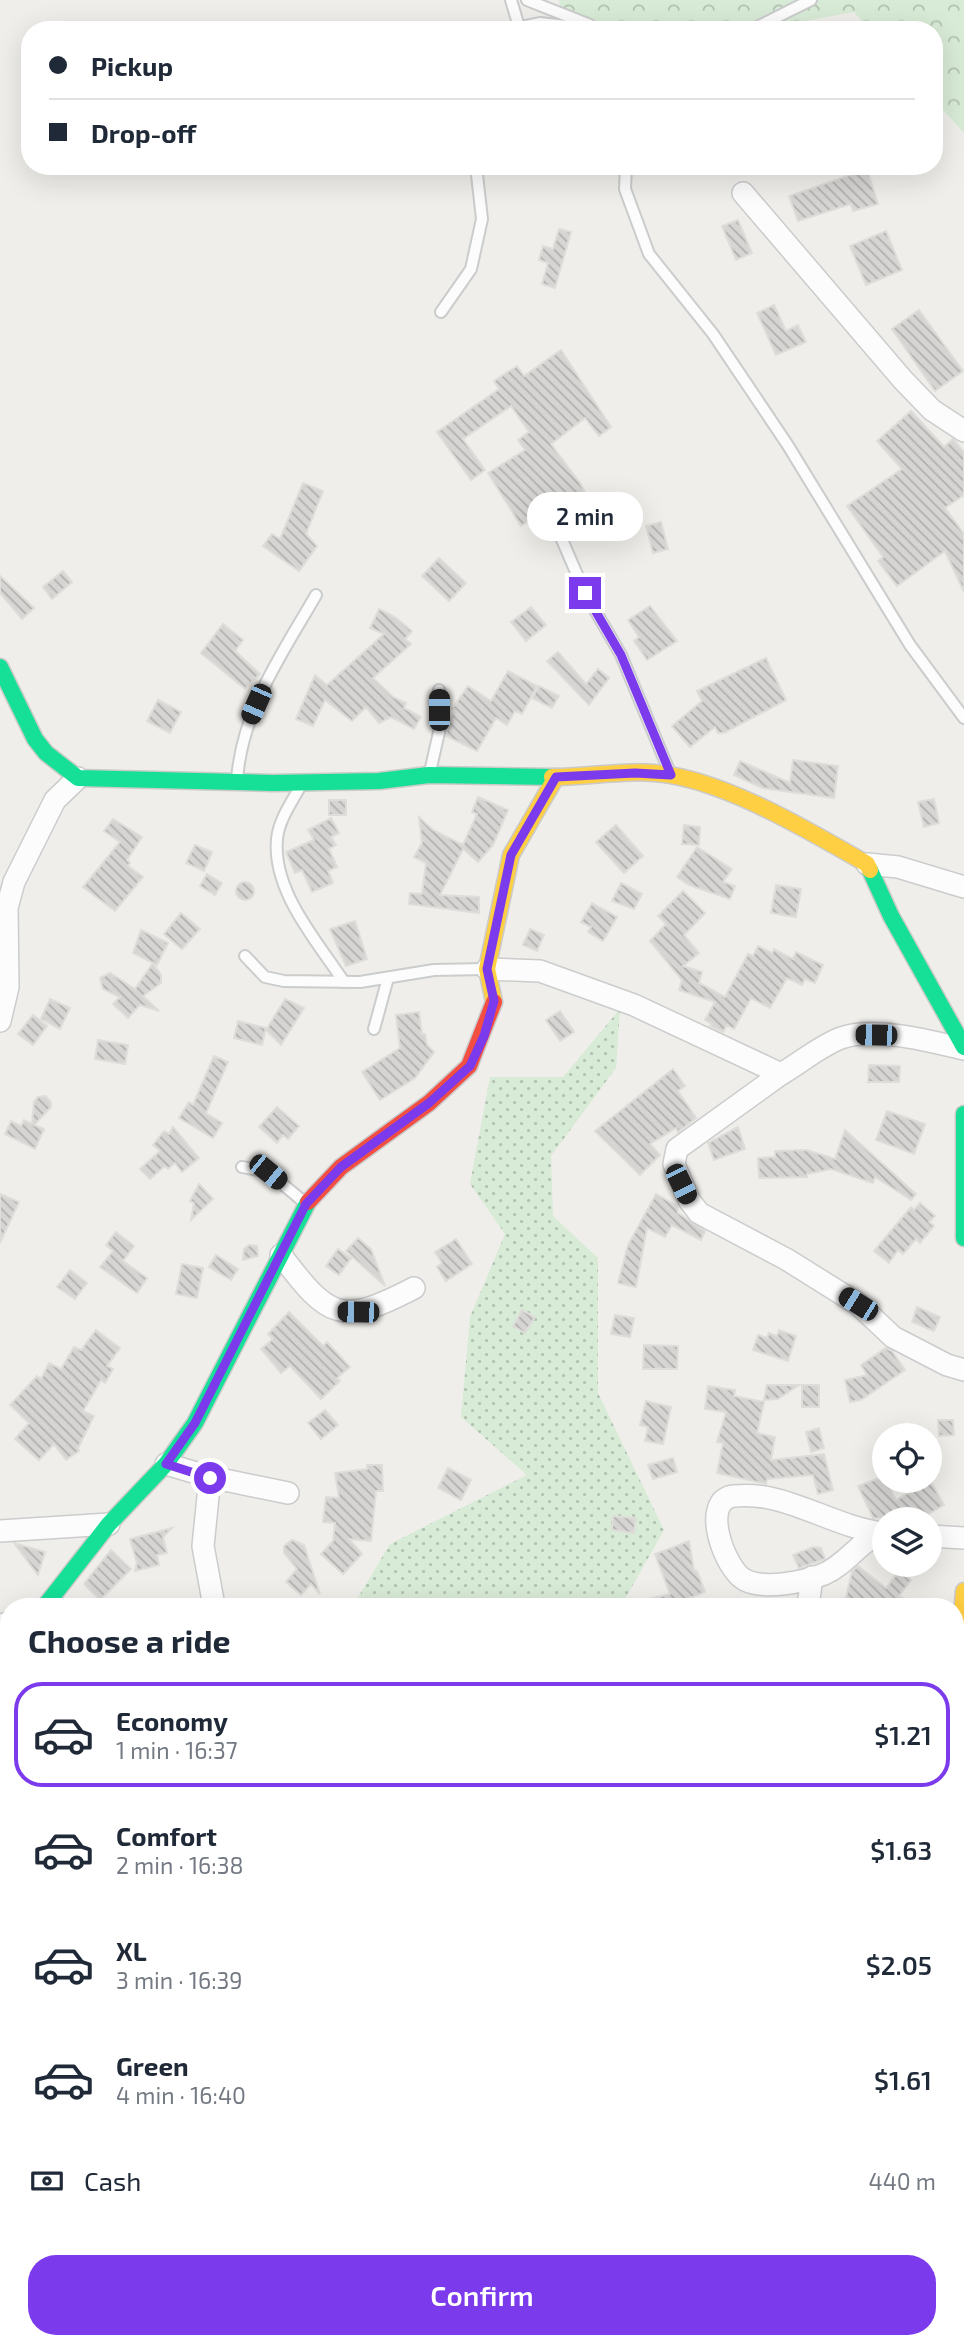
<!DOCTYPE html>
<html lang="en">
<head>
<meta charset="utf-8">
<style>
	body { margin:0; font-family:"Exo 2",sans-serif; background:#f6f6f7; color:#1f2937; height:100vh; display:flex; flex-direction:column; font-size:26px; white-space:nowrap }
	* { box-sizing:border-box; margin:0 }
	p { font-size:23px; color:#747a83 }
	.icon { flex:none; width:38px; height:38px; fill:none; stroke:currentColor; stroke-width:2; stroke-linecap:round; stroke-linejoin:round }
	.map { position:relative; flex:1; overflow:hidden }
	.drawer { position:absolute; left:0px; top:1598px; width:964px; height:751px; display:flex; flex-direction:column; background:#fff; border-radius:28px 28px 0 0; box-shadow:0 7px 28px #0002 }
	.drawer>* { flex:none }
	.top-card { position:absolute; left:21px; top:21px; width:922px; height:154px; border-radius:28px; box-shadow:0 7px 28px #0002; display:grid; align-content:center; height:154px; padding:0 28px; background:#fff }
	.controls { position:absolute; left:872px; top:1423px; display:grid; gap:14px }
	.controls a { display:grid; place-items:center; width:70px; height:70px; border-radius:50%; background:#fff; box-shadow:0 7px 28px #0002; font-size:35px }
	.end { position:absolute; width:32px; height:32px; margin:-16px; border:9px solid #7c3aed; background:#fff; box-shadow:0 0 0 4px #fff }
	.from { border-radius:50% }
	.bubble { position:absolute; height:49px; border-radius:24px; background:#fff; box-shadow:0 7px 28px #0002; font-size:23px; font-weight:600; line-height:49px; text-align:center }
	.car { position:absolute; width:21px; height:42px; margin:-21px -10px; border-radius:9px; box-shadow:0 0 5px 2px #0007; background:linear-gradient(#222 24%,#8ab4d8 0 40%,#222 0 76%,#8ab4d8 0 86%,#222 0) }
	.top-card b { display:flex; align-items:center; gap:24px; height:66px; font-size:26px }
	.top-card b+b { border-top:2px solid #e0e1e3 }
	.top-card i { width:18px; height:18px; background:#1f2937 }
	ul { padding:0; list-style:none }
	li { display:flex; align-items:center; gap:21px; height:105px; margin:0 14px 10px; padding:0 14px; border:4px solid transparent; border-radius:28px }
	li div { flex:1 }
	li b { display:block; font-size:26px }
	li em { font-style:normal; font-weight:600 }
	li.current { border-color:#7c3aed }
	li>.icon { width:63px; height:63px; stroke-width:1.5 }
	h2 { padding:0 28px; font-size:32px; line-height:84px }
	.pay { display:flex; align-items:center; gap:18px; height:77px; padding:0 28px; font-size:26px }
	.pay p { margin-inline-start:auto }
	.cta { display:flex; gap:14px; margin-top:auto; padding:14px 28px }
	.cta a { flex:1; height:80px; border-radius:28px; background:#7c3aed; color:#fff; font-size:28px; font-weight:600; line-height:80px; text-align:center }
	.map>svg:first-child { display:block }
	.green { fill:url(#green-dots) }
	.forest { fill:url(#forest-crowns) }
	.building { fill:url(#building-back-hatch); stroke:#deddd9; stroke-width:2 }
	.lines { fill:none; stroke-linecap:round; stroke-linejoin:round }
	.lane-casing { stroke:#cbcccc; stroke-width:14 }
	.street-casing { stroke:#cbcccc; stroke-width:24 }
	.fast-casing { stroke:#cacacb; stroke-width:19 }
	.slow-casing { stroke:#cacacb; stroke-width:19 }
	.jam-casing { stroke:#cacacb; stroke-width:19 }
	.lane { stroke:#fdfcfc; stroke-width:10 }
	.street { stroke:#fdfcfc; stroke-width:21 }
	.fast { stroke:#16e098; stroke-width:16 }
	.slow { stroke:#ffcf43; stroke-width:16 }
	.jam { stroke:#f24e42; stroke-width:16 }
	.route { stroke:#7c3aed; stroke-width:9 }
</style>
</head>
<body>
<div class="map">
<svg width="964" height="2347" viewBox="0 0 964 2347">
	<defs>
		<pattern id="green-dots" width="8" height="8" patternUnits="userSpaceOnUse" patternTransform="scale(1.75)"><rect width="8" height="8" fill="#d8ebd6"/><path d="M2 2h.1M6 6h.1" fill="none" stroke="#b2c2b1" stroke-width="1.8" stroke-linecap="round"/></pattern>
		<pattern id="forest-crowns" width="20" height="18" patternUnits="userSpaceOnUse" patternTransform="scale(1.75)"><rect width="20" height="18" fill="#d8ebd6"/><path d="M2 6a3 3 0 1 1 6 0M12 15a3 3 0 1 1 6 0" fill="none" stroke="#b2c2b1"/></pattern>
		<pattern id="building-back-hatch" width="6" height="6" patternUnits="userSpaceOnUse" patternTransform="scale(1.75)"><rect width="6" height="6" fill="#d6d5d3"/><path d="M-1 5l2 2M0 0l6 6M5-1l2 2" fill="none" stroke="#b1b0af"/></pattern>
	</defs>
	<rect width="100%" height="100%" fill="#efeeea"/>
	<g class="green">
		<polygon points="620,1009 616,1068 551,1156 553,1216 598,1258 598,1393 664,1530 621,1606 353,1606 390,1544 527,1475 461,1417 470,1317 505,1234 470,1184 490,1077 563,1077"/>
		<polygon points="0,2108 9,2108 9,2340 259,2340 255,2347 0,2347"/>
	</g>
	<polygon class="forest" points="559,0 964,0 964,133 935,101 934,30 870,30 854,12 757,30 564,30"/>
	<g class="building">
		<polygon points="867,169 878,204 853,211 851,204 798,221 789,196"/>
		<polygon points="738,220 752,253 736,260 722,226"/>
		<polygon points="559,229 571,232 555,288 542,284 548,263 539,260 543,246 553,249"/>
		<polygon points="886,231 902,270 866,285 850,246"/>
		<polygon points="774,305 786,331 798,325 806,342 776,355 757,313"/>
		<polygon points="919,310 963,371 935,391 892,329"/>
		<polygon points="561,350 611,427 599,436 585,418 551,444 580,483 603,524 580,538 559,503 521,526 488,473 525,450 518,440 529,432 511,406 463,439 485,470 471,480 437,432 499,389 494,381 517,366 524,376"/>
		<polygon points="911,411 944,447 953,439 964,452 964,495 945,508 964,534 964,592 945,551 897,586 878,561 883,557 847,506 902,469 877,441"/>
		<polygon points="303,483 323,491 306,534 317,546 299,571 263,546 272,534 280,539"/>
		<polygon points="661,522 668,549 653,553 646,526"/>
		<polygon points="439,558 466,583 449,601 422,576"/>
		<polygon points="63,571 72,582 52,599 43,587"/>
		<polygon points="0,576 34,608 22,619 0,593"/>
		<polygon points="650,606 677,641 647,660 634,641 639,637 628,620"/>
		<polygon points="531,607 546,625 526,641 511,622"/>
		<polygon points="379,609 395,617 412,631 405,639 411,644 373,678 393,697 406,703 404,708 421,717 414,729 391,717 379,723 366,707 352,721 325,700 313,726 296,719 315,675 327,685 384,634 370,628"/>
		<polygon points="223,624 243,640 235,651 260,674 245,689 201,653"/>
		<polygon points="558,652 586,684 598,669 609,678 589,705 547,661"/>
		<polygon points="766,658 786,700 724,733 718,733 715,727 690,747 672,726 702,701 697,691"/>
		<polygon points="508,671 537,686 522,714 515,711 507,725 496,718 477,751 446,736 448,723 454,711 452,709 468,686 491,701"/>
		<polygon points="539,686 559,696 552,708 532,698"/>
		<polygon points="158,700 181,712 170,733 147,721"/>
		<polygon points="793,760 838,766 834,798 762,788 734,775 740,761 790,783"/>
		<polygon points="478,797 508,810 493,845 478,862 463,849 440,895 479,897 479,913 409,904 410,893 422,894 426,863 414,857 422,843 419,817 433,830 463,845 477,814 472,812"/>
		<polygon points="934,799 939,823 924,827 918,802"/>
		<rect x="329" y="800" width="17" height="15"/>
		<polygon points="331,818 339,833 331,837 336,845 329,849 337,867 328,871 333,883 312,892 302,870 295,873 286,852 314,840 308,830"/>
		<polygon points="113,819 142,837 127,860 130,863 128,866 143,877 115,911 83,887 120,842 104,831"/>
		<polygon points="616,825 643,856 624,873 596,842"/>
		<polygon points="684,825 700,827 699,845 682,844"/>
		<polygon points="195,845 212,852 204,871 186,863"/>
		<polygon points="697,847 732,869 723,882 735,886 730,899 689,885 677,877"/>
		<polygon points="207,874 222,883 215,895 200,886"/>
		<circle cx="245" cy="891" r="9"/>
		<polygon points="621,883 642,894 634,909 612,901"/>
		<polygon points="776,885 801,889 796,917 771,913"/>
		<polygon points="683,891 705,913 684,935 699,953 683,966 702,972 699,983 725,997 748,954 753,956 758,946 772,953 774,949 793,959 796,952 823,965 815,983 805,979 802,985 787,978 770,1008 751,998 734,1029 727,1025 723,1032 710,1026 712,1024 705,1020 715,1002 679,990 682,980 650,941 666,924 658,916"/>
		<polygon points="592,903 617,917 603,941 588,932 591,927 581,922"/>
		<polygon points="181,913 200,929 182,949 164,934"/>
		<polygon points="355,921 367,959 346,966 330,929"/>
		<polygon points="530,929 544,935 537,951 523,945"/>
		<polygon points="141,930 168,943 157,965 133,953"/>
		<polygon points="153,963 161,975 161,983 143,996 159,1011 140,1005 128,1018 113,1004 120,997 103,989 100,978 110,973 135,989"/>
		<polygon points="50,999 70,1008 60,1029 41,1019"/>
		<polygon points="285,999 304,1008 281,1045 266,1030"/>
		<polygon points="560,1011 574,1032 560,1041 546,1020"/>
		<polygon points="419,1012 422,1034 425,1034 427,1045 434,1052 415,1078 380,1100 362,1072 400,1048 396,1015"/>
		<polygon points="33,1015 47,1026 33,1045 18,1034"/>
		<polygon points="238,1021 266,1028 262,1045 234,1038"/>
		<polygon points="98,1040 128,1045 125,1064 95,1059"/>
		<polygon points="214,1056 228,1062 206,1113 222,1123 213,1138 179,1118 189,1102 193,1105"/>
		<polygon points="869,1065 900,1066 899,1082 868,1082"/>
		<polygon points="673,1069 685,1086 678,1091 696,1118 678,1132 676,1128 650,1144 660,1155 640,1175 595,1131"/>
		<polygon points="45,1096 51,1102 51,1107 34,1125 44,1129 35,1149 5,1134 11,1121 21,1126 24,1120 32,1124 34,1102 38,1097"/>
		<polygon points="277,1107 299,1126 288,1139 283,1135 277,1143 259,1127"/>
		<polygon points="887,1111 925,1124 914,1154 876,1140"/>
		<polygon points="173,1127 199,1158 182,1172 175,1163 168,1169 165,1166 150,1179 140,1169 160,1151 153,1145 164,1131 169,1134"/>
		<polygon points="738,1127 745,1149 714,1160 708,1143"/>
		<polygon points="845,1130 916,1194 911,1200 875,1177 873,1183 831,1169 807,1174 807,1177 759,1178 758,1158 775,1157 775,1151 807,1150 835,1159"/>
		<polygon points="199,1184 213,1199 191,1220 194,1203 190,1201"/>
		<polygon points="0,1194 19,1202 0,1243"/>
		<polygon points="656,1194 677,1206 678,1213 705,1231 701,1240 672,1225 665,1237 647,1228 636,1287 618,1283 628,1245"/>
		<polygon points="920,1203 935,1216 929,1222 934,1226 920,1243 916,1239 903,1254 898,1250 889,1263 874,1251 911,1207 914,1210"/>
		<polygon points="116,1232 134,1246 123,1261 147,1278 137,1293 100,1267 113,1251 106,1245"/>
		<polygon points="358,1238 371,1249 385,1286 346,1251"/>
		<polygon points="456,1239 472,1264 446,1281 437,1267 442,1263 435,1252"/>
		<polygon points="249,1245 257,1246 258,1256 243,1260 244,1249"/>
		<polygon points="338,1249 351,1258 339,1275 326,1266"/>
		<polygon points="216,1255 238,1269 231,1280 209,1267"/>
		<polygon points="182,1264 203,1268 197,1298 176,1294"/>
		<polygon points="70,1270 87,1283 75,1299 57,1287"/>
		<polygon points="917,1307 940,1317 934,1331 912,1322"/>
		<polygon points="522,1310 535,1317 525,1333 513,1326"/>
		<polygon points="289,1312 323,1346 327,1342 350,1367 337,1378 340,1381 321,1399 290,1366 281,1373 261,1349 273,1339 268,1334"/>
		<polygon points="615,1315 634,1318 630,1337 611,1334"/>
		<polygon points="96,1330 120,1348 107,1366 113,1369 105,1383 101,1380 83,1411 94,1416 78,1448 79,1451 66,1460 54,1444 39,1460 15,1439 29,1423 10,1405 37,1376 41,1379 49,1363 61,1369 74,1347 81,1350"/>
		<polygon points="779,1330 796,1336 788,1361 753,1350 758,1335 767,1338 769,1333 777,1336"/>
		<polygon points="644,1345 678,1346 677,1369 643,1369"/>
		<polygon points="886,1348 892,1351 905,1370 861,1400 850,1402 845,1380 867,1375 861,1365"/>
		<polygon points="767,1385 799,1385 778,1399 764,1400"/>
		<rect x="802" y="1385" width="17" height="22"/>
		<polygon points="708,1386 735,1390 734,1396 764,1402 757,1433 775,1437 771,1460 824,1454 833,1490 818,1494 813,1475 767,1479 766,1484 717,1473 723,1443 717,1442 726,1412 705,1409"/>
		<polygon points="646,1401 671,1407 663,1444 645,1441 648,1427 640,1425"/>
		<polygon points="325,1410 338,1425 321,1439 308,1423"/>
		<polygon points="938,1420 953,1420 954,1435 939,1436"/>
		<polygon points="819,1428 824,1448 811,1452 806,1432"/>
		<polygon points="673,1458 677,1472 653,1479 648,1465"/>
		<polygon points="367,1465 382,1465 383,1491 376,1491 371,1541 349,1539 362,1554 343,1574 321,1554 333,1541 335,1523 323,1522 326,1497 339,1498 335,1473 367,1469"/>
		<polygon points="448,1468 471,1480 461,1500 438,1488"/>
		<polygon points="884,1476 896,1500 930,1480 944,1505 920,1519 914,1519 912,1515 900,1519 873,1518 858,1486"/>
		<polygon points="613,1516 636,1518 634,1533 612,1530"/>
		<polygon points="172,1528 163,1537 167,1553 157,1555 159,1565 135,1571 137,1563 130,1539"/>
		<polygon points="292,1540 304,1545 320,1594 311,1584 301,1595 286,1582 297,1569 284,1553 284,1546"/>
		<polygon points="689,1541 694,1570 697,1571 705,1592 685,1600 687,1606 642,1606 641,1601 670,1594 655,1554"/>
		<polygon points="14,1543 45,1552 38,1575"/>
		<polygon points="813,1547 821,1548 825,1559 799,1568 793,1555"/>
		<polygon points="111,1550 131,1569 100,1600 84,1584"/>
		<polygon points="858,1566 886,1588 899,1571 911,1580 899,1596 920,1606 844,1606 852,1571"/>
	</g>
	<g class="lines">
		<g class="lane-casing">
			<g id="lane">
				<polyline points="511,0 520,30"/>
				<polyline points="527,0 590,25"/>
				<polyline points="506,30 540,23 603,30"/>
				<polyline points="751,30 811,0"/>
				<polyline points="626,166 625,189 649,254 713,334 787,444 910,645 964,718"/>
				<polyline points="441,312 471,269 482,219 476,166"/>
				<polyline points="560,535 585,593 621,655 670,773"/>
				<polyline points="430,772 440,728 439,690"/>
				<path d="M237,780C242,710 282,654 316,595"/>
				<path d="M301,785C292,802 279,819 277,839C272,891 317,941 344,982"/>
				<polyline points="245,956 265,977 284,981 360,982 434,970 484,969"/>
				<polyline points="374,1029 388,978"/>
				<polyline points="242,1167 268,1172 304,1202"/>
			</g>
		</g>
		<g class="street-casing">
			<g id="street">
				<polyline points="743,193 903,380 932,410 964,431"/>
				<polyline points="867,864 898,867 964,887"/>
				<path d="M487,969L540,971L634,1005L781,1074C800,1063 820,1046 841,1038C874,1026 930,1041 964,1049"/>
				<polyline points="0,1021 8,987 7,908 14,882 55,800 78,778"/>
				<polyline points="781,1074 677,1149 674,1164 689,1200 699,1213 786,1259 858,1304 893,1337 947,1365 964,1370"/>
				<path d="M281,1255C329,1319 341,1326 414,1288"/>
				<polyline points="166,1464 210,1477 288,1493"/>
				<polyline points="210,1477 203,1546 214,1606"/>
				<polyline points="0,1531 109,1524"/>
				<path d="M879,1533C859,1543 845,1565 824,1574C804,1582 765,1590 745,1580C725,1570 699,1500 734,1496C786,1490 833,1528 884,1533"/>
				<polyline points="929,1536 964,1538"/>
				<polyline points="808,1606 812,1577"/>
				<polyline points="0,1625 9,1623"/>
				<polyline points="0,1712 9,1689"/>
				<polyline points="0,1813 9,1812"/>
				<polyline points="0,1848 9,1882"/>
				<polyline points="956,2098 964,2090"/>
				<polyline points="847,2340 853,2347"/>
			</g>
		</g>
		<g class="fast-casing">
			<g id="fast">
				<polyline points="0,667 35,739 46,753 78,778 273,783 379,781 429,775 552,777"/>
				<polyline points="870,870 891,916 964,1047"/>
				<polyline points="964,1114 964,1238"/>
				<polyline points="45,1606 109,1524 166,1464 195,1423 308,1202"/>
				<polyline points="626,2347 633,2340"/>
				<polyline points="771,2347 774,2340"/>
			</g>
		</g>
		<g class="slow-casing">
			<g id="slow">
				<path d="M552,777C591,777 631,768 670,775C734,786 811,832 867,864L870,870"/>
				<polyline points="494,1002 487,969 511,855 556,777"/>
				<polyline points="956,1691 964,1591"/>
			</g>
		</g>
		<g class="jam-casing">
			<polyline id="jam" points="308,1202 341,1167 429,1103 469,1066 494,1002"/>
		</g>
		<use href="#lane" class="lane"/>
		<use href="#street" class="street"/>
		<use href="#fast" class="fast"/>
		<use href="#slow" class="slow"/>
		<use href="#jam" class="jam"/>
	</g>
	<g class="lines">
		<polyline class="route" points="210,1478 166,1464 195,1423 306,1204 341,1167 429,1103 470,1066 484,1036 494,1001 487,969 511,855 556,777 635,773 671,775 621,655 585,593"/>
	</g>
</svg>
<div class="controls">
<a><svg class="icon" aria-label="locate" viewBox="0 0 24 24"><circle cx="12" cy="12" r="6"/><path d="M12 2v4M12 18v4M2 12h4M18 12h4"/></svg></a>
<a><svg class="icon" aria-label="layers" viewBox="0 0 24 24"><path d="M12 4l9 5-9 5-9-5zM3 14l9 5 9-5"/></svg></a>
</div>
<i class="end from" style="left:210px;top:1478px"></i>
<i class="end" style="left:585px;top:593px"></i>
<div class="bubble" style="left:527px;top:492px;width:116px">2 min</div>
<i class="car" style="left:256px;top:704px;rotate:204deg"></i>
<i class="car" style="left:439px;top:710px;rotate:0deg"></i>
<i class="car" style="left:876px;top:1035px;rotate:271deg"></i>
<i class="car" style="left:268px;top:1172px;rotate:129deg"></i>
<i class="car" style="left:681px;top:1184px;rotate:154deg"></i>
<i class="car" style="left:858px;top:1304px;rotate:302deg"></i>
<i class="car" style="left:358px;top:1312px;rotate:271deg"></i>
<div class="top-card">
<b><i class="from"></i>Pickup</b>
<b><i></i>Drop-off</b>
</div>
<section class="drawer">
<h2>Choose a ride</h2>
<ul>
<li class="current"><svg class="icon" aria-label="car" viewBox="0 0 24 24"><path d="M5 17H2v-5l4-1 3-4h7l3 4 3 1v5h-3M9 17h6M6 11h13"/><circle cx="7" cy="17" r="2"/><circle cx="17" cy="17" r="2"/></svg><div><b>Economy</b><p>1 min · 16:37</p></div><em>$1.21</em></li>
<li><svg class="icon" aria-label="car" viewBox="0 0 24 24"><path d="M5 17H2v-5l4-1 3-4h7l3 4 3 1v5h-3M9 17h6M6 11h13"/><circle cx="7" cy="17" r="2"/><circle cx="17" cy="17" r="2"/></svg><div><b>Comfort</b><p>2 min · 16:38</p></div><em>$1.63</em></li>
<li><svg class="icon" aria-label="car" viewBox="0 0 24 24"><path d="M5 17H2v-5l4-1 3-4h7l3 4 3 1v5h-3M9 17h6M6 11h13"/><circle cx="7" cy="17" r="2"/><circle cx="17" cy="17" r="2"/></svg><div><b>XL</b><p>3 min · 16:39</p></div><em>$2.05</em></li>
<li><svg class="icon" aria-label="car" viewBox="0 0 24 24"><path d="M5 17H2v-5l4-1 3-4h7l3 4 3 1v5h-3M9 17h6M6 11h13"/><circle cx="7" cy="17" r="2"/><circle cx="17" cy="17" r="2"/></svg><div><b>Green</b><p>4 min · 16:40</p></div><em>$1.61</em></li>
</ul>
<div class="pay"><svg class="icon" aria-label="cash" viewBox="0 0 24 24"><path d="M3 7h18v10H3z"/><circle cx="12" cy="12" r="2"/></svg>Cash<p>440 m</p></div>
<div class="cta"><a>Confirm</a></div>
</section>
</div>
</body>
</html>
